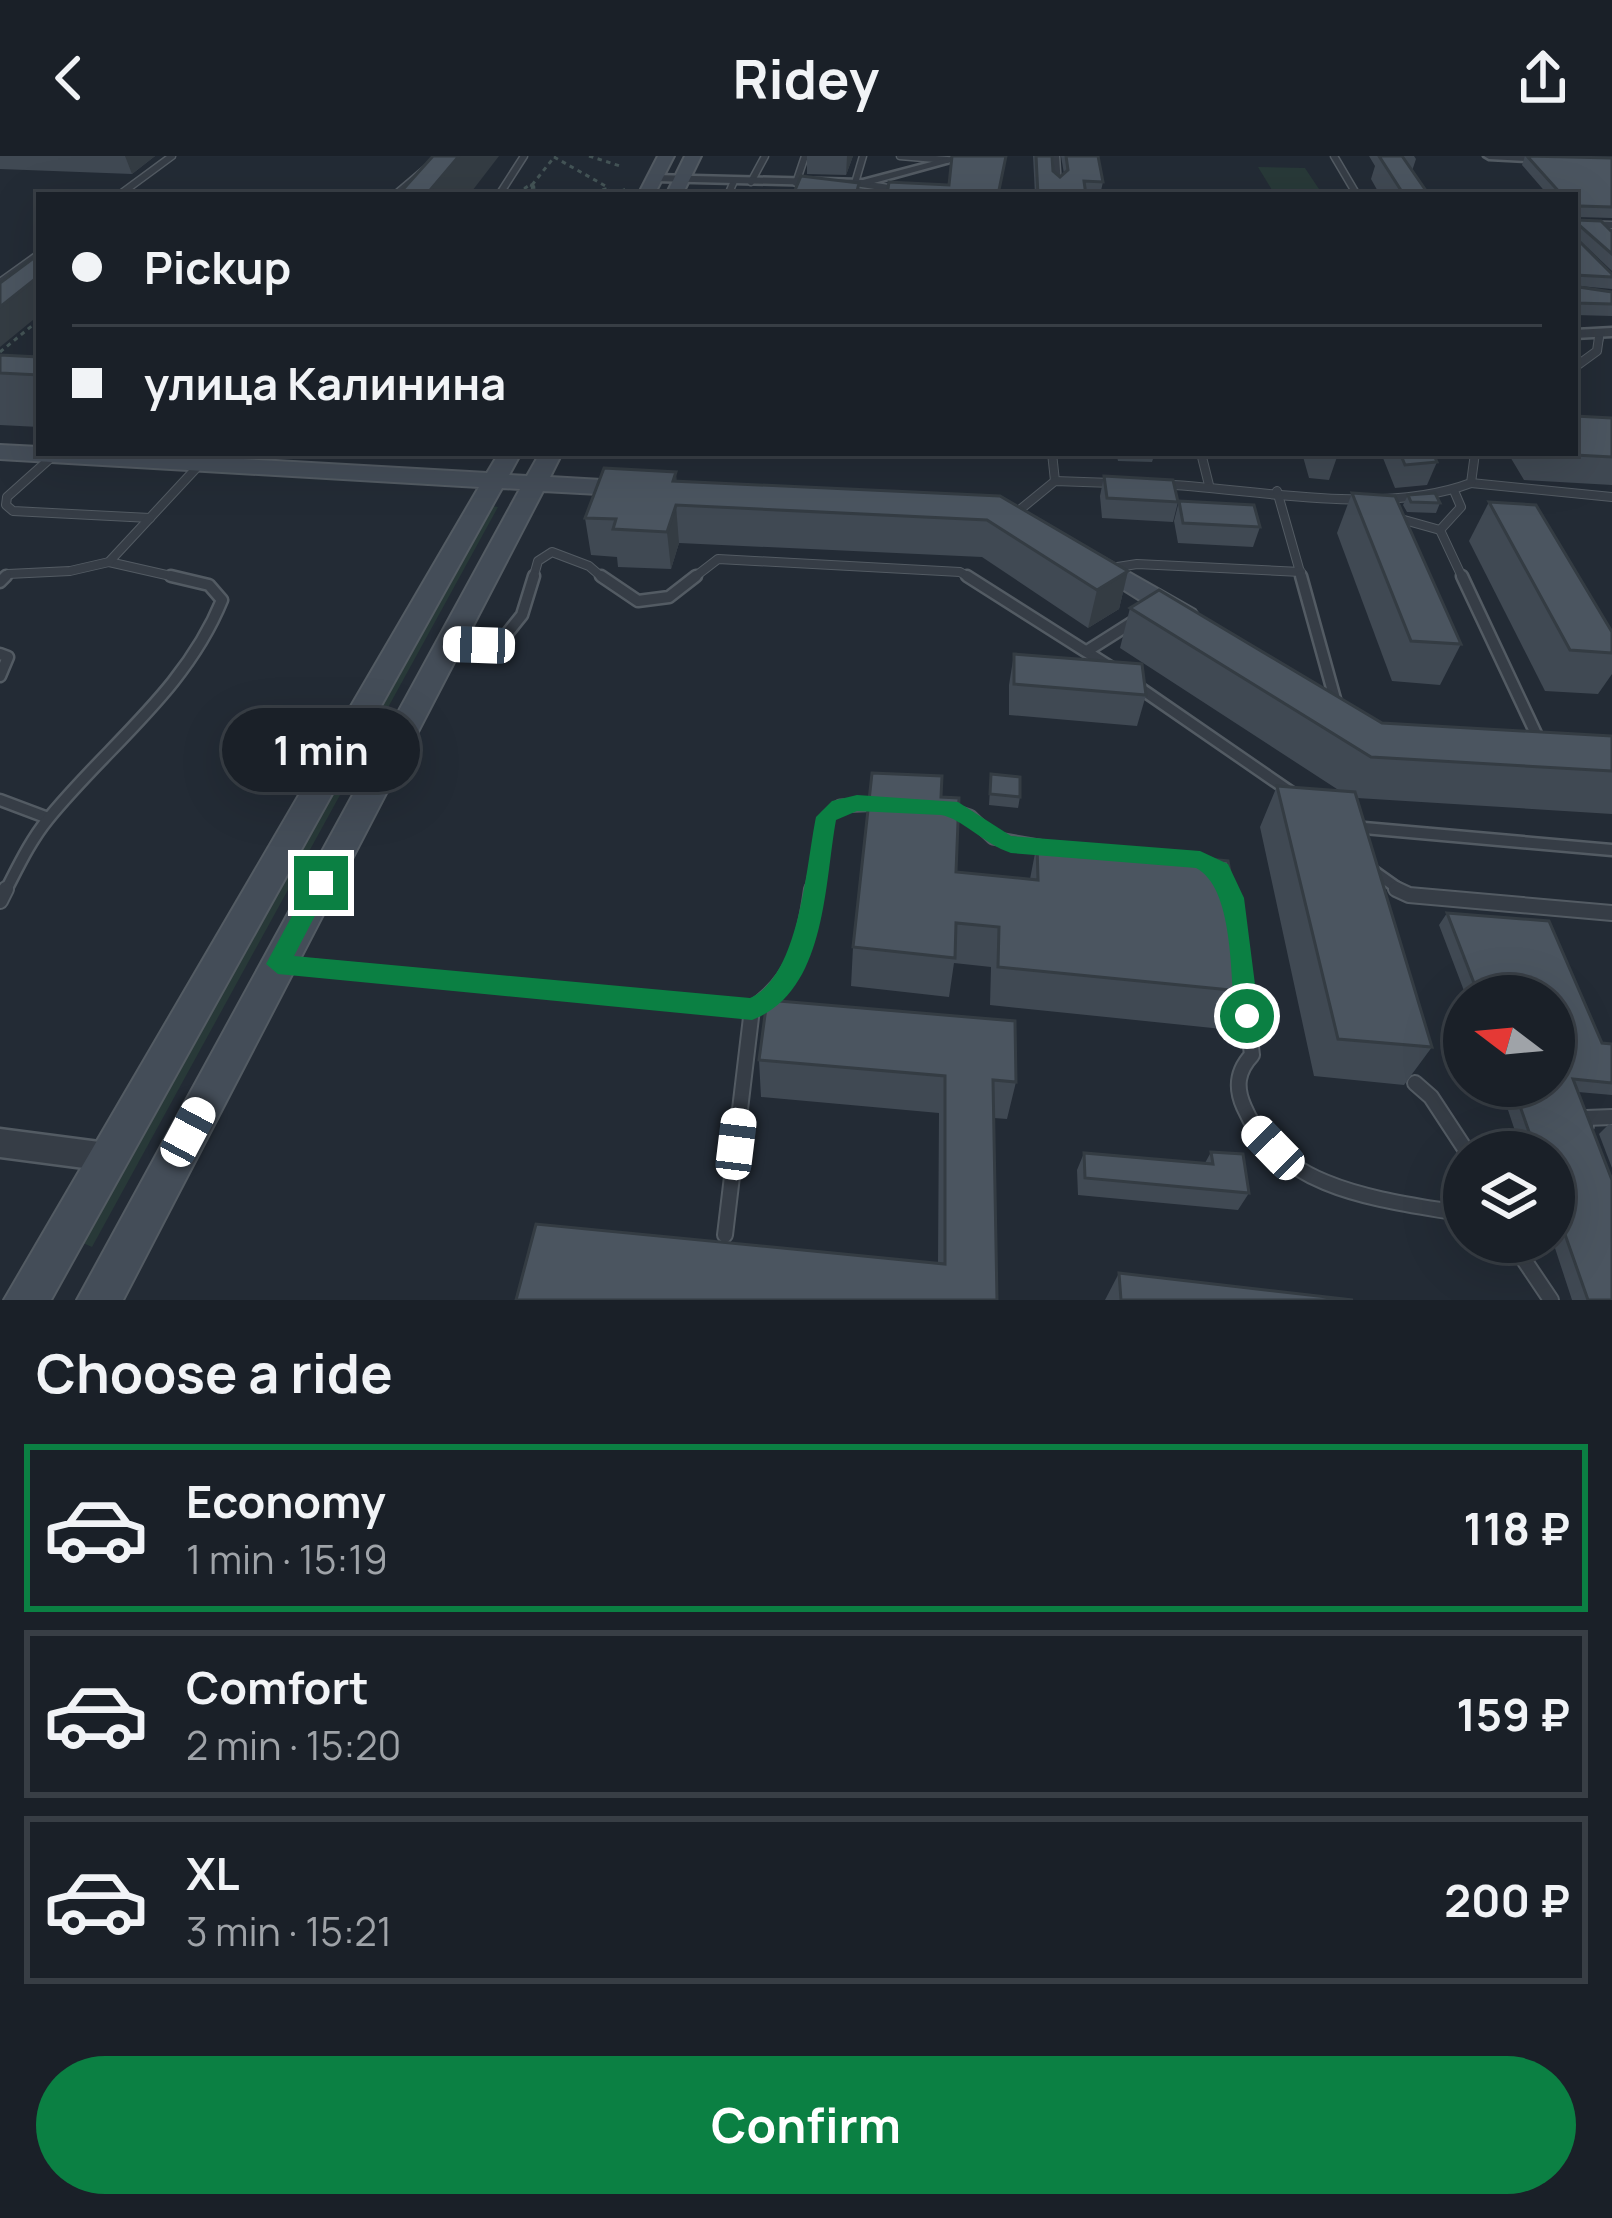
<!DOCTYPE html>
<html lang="en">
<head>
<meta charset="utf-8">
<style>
	body { margin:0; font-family:Manrope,sans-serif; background:#232830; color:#f1f3f6; height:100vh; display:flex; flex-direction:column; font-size:45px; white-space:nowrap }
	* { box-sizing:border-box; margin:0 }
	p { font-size:39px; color:#9fa3a8 }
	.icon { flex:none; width:66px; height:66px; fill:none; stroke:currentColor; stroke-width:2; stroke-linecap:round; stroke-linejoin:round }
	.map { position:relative; height:1144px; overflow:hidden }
	.details { display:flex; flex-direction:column; background:#1a2028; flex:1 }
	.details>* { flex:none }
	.guide { position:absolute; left:36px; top:36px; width:1542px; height:264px; border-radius:0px; box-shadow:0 12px 48px #0002,0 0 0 3px #383e45; display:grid; align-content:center; height:264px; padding:0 36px; background:#1a2028 }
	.needle { width:78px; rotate:286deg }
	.buttons { position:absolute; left:1443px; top:819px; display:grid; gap:24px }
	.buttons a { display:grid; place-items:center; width:132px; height:132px; border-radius:50%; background:#1a2028; box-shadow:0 12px 48px #0002,0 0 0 3px #383e45; font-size:60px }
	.end { position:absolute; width:54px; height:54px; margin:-27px; border:15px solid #0b8043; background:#fff; box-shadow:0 0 0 6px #fff }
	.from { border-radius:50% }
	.bubble { position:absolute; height:84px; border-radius:42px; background:#1a2028; box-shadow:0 12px 48px #0002,0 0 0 3px #383e45; font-size:39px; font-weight:700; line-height:84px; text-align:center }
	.car { position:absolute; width:36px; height:72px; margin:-36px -18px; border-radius:15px; box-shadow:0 0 9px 3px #0007; background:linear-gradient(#fff 24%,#345 0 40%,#fff 0 76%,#345 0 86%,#fff 0) }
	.guide b { display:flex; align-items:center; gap:42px; height:114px; font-size:45px }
	.guide b+b { border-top:3px solid #383e45 }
	.guide i { width:30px; height:30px; background:#f1f3f6 }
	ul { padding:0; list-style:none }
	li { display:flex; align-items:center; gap:36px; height:168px; margin:0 24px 18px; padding:0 12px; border:6px solid #383e45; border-radius:0px }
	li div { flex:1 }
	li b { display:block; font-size:45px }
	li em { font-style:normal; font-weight:700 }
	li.active { border-color:#0b8043 }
	li>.icon { width:108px; height:108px; stroke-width:1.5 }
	h2 { padding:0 36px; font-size:54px; line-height:144px }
	.button { display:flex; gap:24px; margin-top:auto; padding:24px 36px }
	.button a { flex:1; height:138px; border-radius:72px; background:#0b8043; color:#fff; font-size:48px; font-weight:700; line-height:138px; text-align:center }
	header { display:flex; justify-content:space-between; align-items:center; height:156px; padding:0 36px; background:#1a2028; font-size:54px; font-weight:700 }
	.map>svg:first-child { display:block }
	.green { fill:#283938 }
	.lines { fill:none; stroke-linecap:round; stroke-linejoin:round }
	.lane-far3-casing { stroke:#535b63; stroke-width:9 }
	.lane-far2-casing { stroke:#535b63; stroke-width:10 }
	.lane-far1-casing { stroke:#535b63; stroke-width:15 }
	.lane-casing { stroke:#535b63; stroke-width:18 }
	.street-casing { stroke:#535b63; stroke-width:5 }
	.secondary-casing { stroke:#535b63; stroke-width:4 }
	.path { stroke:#445456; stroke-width:3; stroke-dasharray:4.5 4.5; stroke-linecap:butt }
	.lane-far3 { stroke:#363d46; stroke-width:6 }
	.lane-far2 { stroke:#363d46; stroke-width:8 }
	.lane-far1 { stroke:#363d46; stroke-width:10 }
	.lane { stroke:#363d46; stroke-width:14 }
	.street { fill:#363d46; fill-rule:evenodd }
	.secondary { fill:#444d58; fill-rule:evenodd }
	.wall { fill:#404953 }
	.shaded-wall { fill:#343c43 }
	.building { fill:#4b5560; stroke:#343c43; stroke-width:3 }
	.route { fill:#0b8043 }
</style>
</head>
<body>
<header><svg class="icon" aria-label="back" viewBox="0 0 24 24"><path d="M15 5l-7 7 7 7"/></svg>Ridey<svg class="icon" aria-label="share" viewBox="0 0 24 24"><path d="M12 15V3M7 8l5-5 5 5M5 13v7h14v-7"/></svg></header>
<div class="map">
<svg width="1612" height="1144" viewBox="0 0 1612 1144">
	<rect width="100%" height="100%" fill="#232b35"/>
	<g class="green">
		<polygon points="1258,11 1305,12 1323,39 1275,39"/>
		<polygon points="485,349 498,351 92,1091 74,1083"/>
	</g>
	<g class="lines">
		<g class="lane-far3-casing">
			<g id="lane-far3">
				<polyline points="863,0 855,27 902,34"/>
				<polyline points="900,0 947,4"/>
				<polyline points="1056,0 1058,30"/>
				<polyline points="1334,0 1357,39"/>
				<polyline points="751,26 765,0"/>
				<polyline points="796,27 805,0"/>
				<polyline points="119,39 172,0"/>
				<polyline points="395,39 441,0"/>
				<polyline points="499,39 524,0"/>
				<polyline points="728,39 734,25"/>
				<polyline points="1575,68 1612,69"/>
				<polyline points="0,126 39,98"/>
				<polyline points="1599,184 1600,177"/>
			</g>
		</g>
		<g class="lane-far2-casing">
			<g id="lane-far2">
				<polyline points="1575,211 1597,195 1599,181"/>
				<polyline points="1052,297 1055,325"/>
				<polyline points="1201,297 1209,329"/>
				<polyline points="54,299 7,341 6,349 13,355 150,362"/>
				<polyline points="1471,327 1612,341"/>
				<path d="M1160,328C1255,333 1381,361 1471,327L1475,297"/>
				<polyline points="1277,335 1302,423"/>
				<polyline points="1455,337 1461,351 1440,374 1463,423"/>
				<polyline points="1011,361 1055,325 1112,327"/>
				<polyline points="1397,362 1440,374"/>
				<polyline points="109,406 184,423"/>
				<polyline points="1111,412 1137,408 1301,416"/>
				<polyline points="3,423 8,418 70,415 109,406 201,307"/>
				<polyline points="533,423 538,405 552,396 589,410 604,423"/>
				<polyline points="692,423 718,403 960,416 972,423"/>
			</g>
		</g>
		<g class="lane-far1-casing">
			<g id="lane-far1">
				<polyline points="601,420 638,445 669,441 696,420"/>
				<polyline points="967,420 1112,512"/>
				<polyline points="1301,420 1337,550"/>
				<polyline points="1462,420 1539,584"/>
				<polyline points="0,426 6,420"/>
				<polyline points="450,488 506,479 522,459 534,420"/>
				<polyline points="1087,495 1136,464"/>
				<polyline points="0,498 8,501 0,520"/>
				<polyline points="1137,530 1295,639"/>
				<polyline points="0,644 48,662"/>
				<polyline points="949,653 970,660 993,682 1050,692"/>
				<polyline points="1353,671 1612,694"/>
				<polyline points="1372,714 1403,736"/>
				<path d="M5,736C18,711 30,685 48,663C108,589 185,535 222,444L209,429L171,420"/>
				<polyline points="811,736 827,661 840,650 882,648"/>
			</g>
		</g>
		<g class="lane-casing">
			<g id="lane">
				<polyline points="1396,733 1409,739 1612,757"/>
				<polyline points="0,745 6,733"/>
				<path d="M287,809L752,853C796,823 805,784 812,733"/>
				<path d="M1244,833L1252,899C1237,915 1235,931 1244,951C1280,1036 1385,1044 1464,1058"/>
				<polyline points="1415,927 1431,941 1467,996"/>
				<polyline points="1586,970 1586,962 1612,961"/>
				<polyline points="725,1079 752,853"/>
				<polyline points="1512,1086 1551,1144"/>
			</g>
		</g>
		<g class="street-casing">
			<g id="street">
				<polygon points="954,0 972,0 863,30 654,25 648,22 654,19 863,24"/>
				<polygon points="1484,0 1549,0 1553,3 1548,6 1489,3"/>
				<polygon points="1612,172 1612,180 1575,182 1575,174"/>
				<polygon points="0,973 107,987 117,991 121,1001 117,1011 107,1015 0,1001"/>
			</g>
		</g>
		<g class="secondary-casing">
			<g id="secondary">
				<polygon points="658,0 674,0 654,39 638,39"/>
				<polygon points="685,0 701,0 682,39 666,39"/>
				<polygon points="0,289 39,291 39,297 136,297 487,317 499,297 521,297 509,319 527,320 540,297 562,297 550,321 636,326 648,333 636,340 543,335 123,1144 77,1144 520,333 502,332 51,1144 4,1144 479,331 0,303"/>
				<polygon points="1093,396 1195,454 1199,460 1185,469 1175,466 1084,409 1080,404"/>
			</g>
		</g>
		<g class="path">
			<polyline points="589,0 623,11"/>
			<polyline points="554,1 609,32"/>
			<polygon points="530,29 537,31 525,32"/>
			<polyline points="532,29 555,0"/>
			<polyline points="585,39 609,32"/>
			<polyline points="613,39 626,33"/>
			<polyline points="0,196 39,164"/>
		</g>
		<use href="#lane-far3" class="lane-far3"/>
		<use href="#lane-far2" class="lane-far2"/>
		<use href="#lane-far1" class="lane-far1"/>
		<use href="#lane" class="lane"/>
		<use href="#street" class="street"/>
		<use href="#secondary" class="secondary"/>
	</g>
	<g class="wall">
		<polygon points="0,0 155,0 132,18 0,13"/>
		<polygon points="807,0 853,0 846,19 807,18"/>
		<polygon points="1033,0 1052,0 1053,15 1060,21 1064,18 1061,0 1098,0 1103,26 1100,39 1035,39"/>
		<polygon points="1369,0 1414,0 1416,3 1412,15 1429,39 1380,39 1371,23 1375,10"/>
		<polygon points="1525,0 1612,2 1612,62 1575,61 1577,64 1612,76 1612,115 1575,80 1575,39 1548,39 1522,9"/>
		<polygon points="1575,81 1612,118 1612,133 1579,130 1612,148 1612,160 1575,159"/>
		<polygon points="0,199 39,201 39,271 0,269"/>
		<polygon points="1612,262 1612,329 1524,324 1509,299 1510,297 1575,297"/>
		<polygon points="984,297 1034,297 1034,300"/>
		<polygon points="1116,297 1155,297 1152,306 1118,305"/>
		<polygon points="1302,297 1336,297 1337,301 1329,324 1309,322"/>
		<polygon points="1381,297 1433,297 1437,306 1427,329 1395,332"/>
		<polygon points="1104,320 1178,346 1173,366 1102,362 1100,340"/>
		<polygon points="677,325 1000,340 1128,415 1119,453 1088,472 982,401 679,387 671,413 618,411 617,401 591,399 585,362"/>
		<polygon points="1352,337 1461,488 1440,529 1392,525 1337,377"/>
		<polygon points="1408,339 1440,347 1436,357 1407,356 1403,349"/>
		<polygon points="1179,345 1260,371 1253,391 1178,387 1174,365"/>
		<polygon points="1489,346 1612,476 1612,518 1598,538 1545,535 1469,385"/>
		<polygon points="1130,452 1382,567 1612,580 1612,658 1357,642 1432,891 1404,929 1314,920 1260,671 1277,630 1340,635 1120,492"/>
		<polygon points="1014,498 1146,539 1137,570 1009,559 1009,529"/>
		<polygon points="991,618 1020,641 1018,652 989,649"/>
		<polygon points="941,641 956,716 1030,723 1037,687 1251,836 1232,874 990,849 991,811 954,807 949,841 851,830 853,791"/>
		<polygon points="1447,757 1549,765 1602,887 1612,888 1612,939 1578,936 1612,1024 1612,1144 1572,1144 1553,1086 1554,996 1522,996 1500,930 1554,930 1554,840 1466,840 1439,769"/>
		<polygon points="759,904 1016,926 1007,963 994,962 997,1144 938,1107 939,957 761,941"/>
		<polygon points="1609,968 1612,969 1612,1012 1599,978"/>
		<polygon points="1211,996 1249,1037 1238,1054 1078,1039 1077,1014 1084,997 1205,1007"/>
		<polygon points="1119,1117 1353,1144 1105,1144"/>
	</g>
	<g class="shaded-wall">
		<polygon points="125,0 155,0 132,18"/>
		<polygon points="459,0 499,0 469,39 426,39"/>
		<polygon points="847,0 853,0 846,19"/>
		<polygon points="39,120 39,159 0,191 0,151"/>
		<polygon points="676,316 679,350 676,349 679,387 671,413 667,376"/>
		<polygon points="1128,415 1119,453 1088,472 1097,434"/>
	</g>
	<g class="building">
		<polygon points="433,0 459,0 426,39 398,39"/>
		<polygon points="952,0 1006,0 998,39 887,39 889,26 949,29"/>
		<polygon points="1036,0 1052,0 1053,15 1060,21 1068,14 1066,0 1098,0 1103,26 1084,25 1086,39 1038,39"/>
		<polygon points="1379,0 1402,0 1429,39 1404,39"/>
		<polygon points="1527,0 1612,2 1612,51 1580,50 1575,54 1575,39 1562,39"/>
		<polygon points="801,20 859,27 856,39 793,39"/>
		<polygon points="1575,60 1577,64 1601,65 1612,76 1612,98 1579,69 1575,72"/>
		<polygon points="1575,81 1612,118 1612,121 1575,119"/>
		<polygon points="39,98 39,120 0,151 0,127"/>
		<polygon points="1575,127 1579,131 1612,136 1612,148 1575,147"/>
		<polygon points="0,199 39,201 39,219 0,217"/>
		<polygon points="1575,260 1612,262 1612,301 1538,297 1575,297"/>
		<polygon points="1317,297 1336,297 1337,301 1317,299"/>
		<polygon points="1400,297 1433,297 1437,306 1405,309"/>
		<polygon points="604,312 676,316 673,325 1000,340 1128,415 1097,434 987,364 676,349 667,376 613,373 616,363 585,362"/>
		<polygon points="1104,320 1173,324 1178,346 1107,342"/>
		<polygon points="1352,337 1395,340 1461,488 1411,485"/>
		<polygon points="1435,337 1440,347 1411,346 1408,339"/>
		<polygon points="1179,345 1254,349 1260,371 1183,367"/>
		<polygon points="1489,346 1536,349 1612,476 1612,497 1570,494"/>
		<polygon points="1159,434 1382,567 1612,580 1612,615 1371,601 1130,452"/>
		<polygon points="1014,498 1142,508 1146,539 1014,528"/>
		<polygon points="872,617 942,620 941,641 959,642 956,716 1038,724 1037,687 1228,705 1251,836 998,811 999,771 956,767 955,802 853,791"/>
		<polygon points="991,618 1020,621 1020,641 990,638"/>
		<polygon points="1277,630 1355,636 1432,891 1338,883"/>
		<polygon points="1447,757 1549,765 1602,887 1612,888 1612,927 1573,923 1612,1024 1612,1144 1588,1144 1554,1047 1554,996 1536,996 1513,930 1554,930 1554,840 1479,840"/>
		<polygon points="767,844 1015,865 1016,926 993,924 997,1144 516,1144 536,1068 945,1108 945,920 759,904"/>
		<polygon points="1211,996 1243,998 1249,1037 1085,1022 1084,997 1213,1008"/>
		<polygon points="1119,1117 1353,1144 1121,1144"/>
	</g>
	<path class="route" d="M857,639L958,646L1011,680L1200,695L1228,708L1244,742L1259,860L1255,867H1238L1235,860C1230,819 1234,732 1196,712L1011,697C984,688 961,662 941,659L857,655L836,664C824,731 826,836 752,864L278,818L266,808L313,721L321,718L332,727L294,800L750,842C800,820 806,710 816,661L832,645Z"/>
</svg>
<div class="buttons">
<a><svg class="needle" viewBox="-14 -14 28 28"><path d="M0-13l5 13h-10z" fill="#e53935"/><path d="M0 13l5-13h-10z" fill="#9fa3a8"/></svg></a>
<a><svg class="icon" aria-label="layers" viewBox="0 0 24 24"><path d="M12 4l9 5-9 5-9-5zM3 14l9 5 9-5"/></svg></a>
</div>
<i class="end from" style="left:1247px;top:860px"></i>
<i class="end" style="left:321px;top:727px"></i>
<div class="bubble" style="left:222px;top:552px;width:198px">1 min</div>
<i class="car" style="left:479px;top:489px;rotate:272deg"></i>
<i class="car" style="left:188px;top:976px;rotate:28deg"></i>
<i class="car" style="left:736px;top:988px;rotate:7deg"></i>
<i class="car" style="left:1273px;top:992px;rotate:316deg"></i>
<div class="guide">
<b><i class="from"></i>Pickup</b>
<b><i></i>улица Калинина</b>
</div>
</div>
<section class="details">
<h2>Choose a ride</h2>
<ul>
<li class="active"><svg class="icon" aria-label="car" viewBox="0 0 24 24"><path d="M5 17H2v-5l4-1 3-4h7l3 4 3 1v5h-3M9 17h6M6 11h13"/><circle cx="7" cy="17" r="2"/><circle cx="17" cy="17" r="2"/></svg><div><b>Economy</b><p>1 min · 15:19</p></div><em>118 ₽</em></li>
<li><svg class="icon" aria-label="car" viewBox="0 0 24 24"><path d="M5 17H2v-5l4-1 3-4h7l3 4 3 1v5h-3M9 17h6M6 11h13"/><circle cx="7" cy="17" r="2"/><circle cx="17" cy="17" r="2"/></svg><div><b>Comfort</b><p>2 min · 15:20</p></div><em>159 ₽</em></li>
<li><svg class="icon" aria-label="car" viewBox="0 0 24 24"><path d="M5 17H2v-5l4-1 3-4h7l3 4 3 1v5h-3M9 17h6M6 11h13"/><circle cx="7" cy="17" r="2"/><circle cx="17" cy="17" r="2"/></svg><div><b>XL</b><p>3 min · 15:21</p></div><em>200 ₽</em></li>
</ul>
<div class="button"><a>Confirm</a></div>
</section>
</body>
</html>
